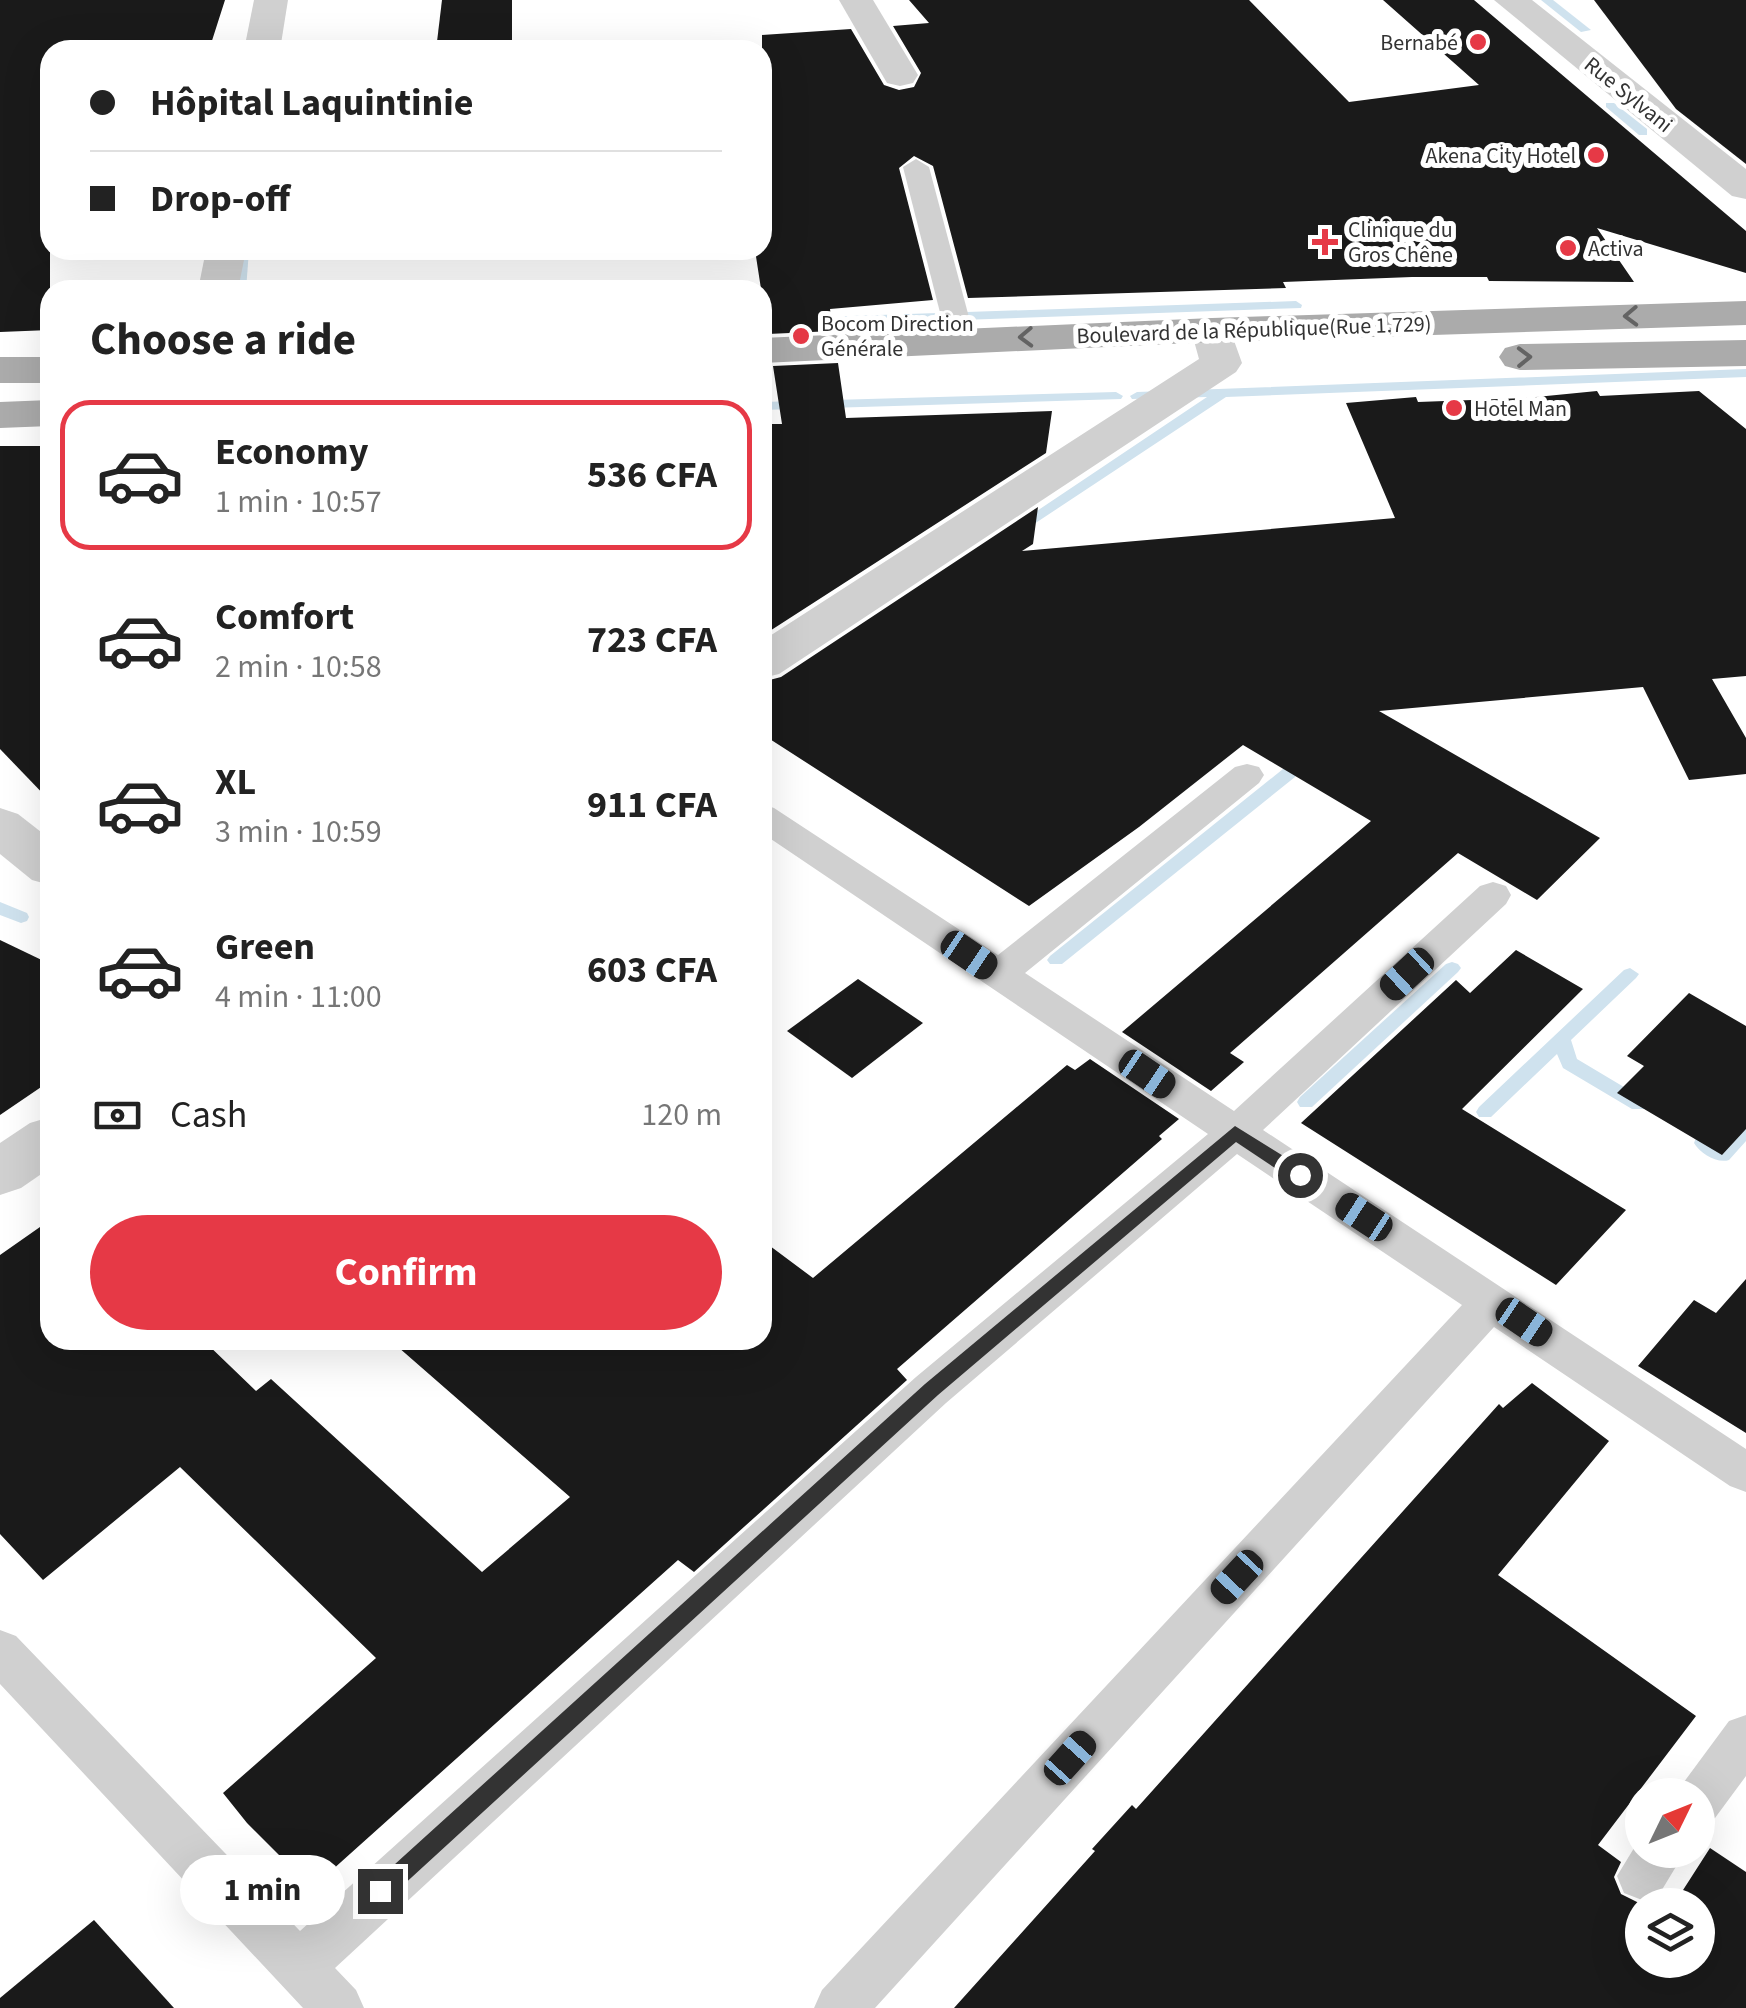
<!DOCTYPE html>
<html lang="en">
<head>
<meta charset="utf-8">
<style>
	body { margin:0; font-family:"Source Sans 3",sans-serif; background:#f2f2f2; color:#222; height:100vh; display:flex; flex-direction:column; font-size:38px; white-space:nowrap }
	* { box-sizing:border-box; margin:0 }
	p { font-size:32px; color:#767676 }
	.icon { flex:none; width:55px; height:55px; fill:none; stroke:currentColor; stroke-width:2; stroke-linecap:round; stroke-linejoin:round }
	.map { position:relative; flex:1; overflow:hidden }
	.panel { position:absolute; left:40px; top:280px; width:732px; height:1070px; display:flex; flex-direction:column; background:#fff; border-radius:30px; box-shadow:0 10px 40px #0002 }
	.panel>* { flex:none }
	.hud { position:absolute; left:40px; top:40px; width:732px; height:220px; border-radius:30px; box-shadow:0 10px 40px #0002; display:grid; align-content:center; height:220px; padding:0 50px; background:#fff }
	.needle { width:65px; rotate:47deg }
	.fabs { position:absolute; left:1625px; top:1778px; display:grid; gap:20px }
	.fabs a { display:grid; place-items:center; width:90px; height:90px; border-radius:50%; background:#fff; box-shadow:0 10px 40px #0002; font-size:50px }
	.end { position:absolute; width:45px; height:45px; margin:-22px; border:12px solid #333; background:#fff; box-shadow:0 0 0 5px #fff }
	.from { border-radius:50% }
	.bubble { position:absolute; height:70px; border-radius:35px; background:#fff; box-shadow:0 10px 40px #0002; font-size:32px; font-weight:700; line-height:70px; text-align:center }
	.car { position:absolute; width:30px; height:60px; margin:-30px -15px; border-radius:12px; box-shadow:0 0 8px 2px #0007; background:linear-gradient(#222 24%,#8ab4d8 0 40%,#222 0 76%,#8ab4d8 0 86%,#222 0) }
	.hud b { display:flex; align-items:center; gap:35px; height:95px; font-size:38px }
	.hud b+b { border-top:2px solid #e0e0e0 }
	.hud i { width:25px; height:25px; background:#222 }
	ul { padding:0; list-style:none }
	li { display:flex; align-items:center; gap:30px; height:150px; margin:0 20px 15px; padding:0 30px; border:5px solid transparent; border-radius:30px }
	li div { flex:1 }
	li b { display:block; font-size:38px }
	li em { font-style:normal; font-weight:700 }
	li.current { border-color:#e63946 }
	li>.icon { width:90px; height:90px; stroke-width:1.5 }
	h2 { padding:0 50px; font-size:45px; line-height:120px }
	.pay { display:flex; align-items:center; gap:25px; height:110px; padding:0 50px; font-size:38px }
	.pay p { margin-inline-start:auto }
	.action { display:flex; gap:20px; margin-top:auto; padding:20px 50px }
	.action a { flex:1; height:115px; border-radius:60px; background:#e63946; color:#fff; font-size:40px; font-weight:700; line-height:115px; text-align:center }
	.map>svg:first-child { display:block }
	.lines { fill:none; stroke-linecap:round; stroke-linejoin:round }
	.stream { fill:#cfe2ee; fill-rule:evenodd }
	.building { fill:#1a1a1a; fill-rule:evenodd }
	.lane { fill:#d0d0d0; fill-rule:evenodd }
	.street { fill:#d0d0d0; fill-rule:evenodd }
	.primary { fill:#ababab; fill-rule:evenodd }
	.oneway { stroke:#636363 }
	.route { fill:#333 }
	.poi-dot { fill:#e63946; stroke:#fff; stroke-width:4 }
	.labels { text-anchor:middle; stroke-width:10; stroke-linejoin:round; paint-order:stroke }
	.far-poi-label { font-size:22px; fill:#333; stroke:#fff; text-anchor:start }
	.far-street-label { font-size:22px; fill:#333; stroke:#fff }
</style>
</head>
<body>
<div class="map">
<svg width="1746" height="2008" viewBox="0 0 1746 2008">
	<rect width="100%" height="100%" fill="#fff"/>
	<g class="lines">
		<g class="stream">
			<polygon points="1541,0 1553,0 1591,30 1581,32"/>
			<polygon points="1606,103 1614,103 1647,129 1647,135 1639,135 1606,107"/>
			<polygon points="237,250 249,250 246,290 234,290"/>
			<polygon points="1296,301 1302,305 1301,308 762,327 762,319"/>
			<polygon points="1746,369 1746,377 1226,397 1025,530 1020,531 1013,527 1207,397 1132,399 1130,396 1137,392"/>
			<polygon points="1116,392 1123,396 1121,399 762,410 762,402"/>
			<polygon points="1289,768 1295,769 1297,773 1295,777 1062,964 1050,964 1047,960 1050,956 1283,769"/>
			<polygon points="0,902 27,913 29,917 27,921 21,923 0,915"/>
			<polygon points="1452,962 1458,964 1461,968 1458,972 1312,1107 1300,1107 1297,1102 1300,1097 1446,964"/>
			<polygon points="1630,968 1639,974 1636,978 1571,1040 1577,1059 1644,1099 1647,1104 1644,1109 1632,1109 1563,1068 1557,1054 1491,1117 1479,1117 1476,1112 1479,1107 1624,970"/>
			<path d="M1746,1122V1141L1729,1160C1717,1164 1700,1153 1694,1143L1696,1138L1703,1136L1720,1145L1740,1124Z"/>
		</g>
	</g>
	<g class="building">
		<polygon points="0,0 225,0 209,50 50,50 50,330 0,332"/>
		<polygon points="442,0 512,0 512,50 436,50"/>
		<polygon points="909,0 1249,0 1349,102 1479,85 1383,0 1474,0 1746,231 1746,273 1597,228 1634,282 1489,281 1487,277 1412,277 1283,282 1286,288 968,298 933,166 914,156 899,168 933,300 830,309 833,331 768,334 755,250 762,250 762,35 851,29 884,85 899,90 914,87 921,73 893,26 929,23"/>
		<polygon points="1594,0 1746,0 1746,164 1676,109"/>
		<polygon points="838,363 846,418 1052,411 1046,453 762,636 762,424 782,424 773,366"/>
		<polygon points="1597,391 1600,396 1699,391 1746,429 1746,676 1712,679 1746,738 1746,774 1689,780 1643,687 1379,711 1600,838 1537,900 1458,853 1230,1053 1244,1062 1211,1091 1122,1032 1371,821 1243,745 1139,827 1029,906 762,734 762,682 781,677 1038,507 1033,544 1022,551 1395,518 1346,403 1416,397 1418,402 1526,398"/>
		<polygon points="0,446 50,446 50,801 0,749"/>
		<polygon points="0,940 50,964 50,1081 0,1115"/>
		<polygon points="1516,950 1583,989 1462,1109 1626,1210 1556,1285 1301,1123 1456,980 1470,993"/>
		<polygon points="858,979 923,1023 852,1078 787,1031"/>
		<polygon points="1689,993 1746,1026 1746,1129 1722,1155 1617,1093 1644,1066 1627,1056"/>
		<polygon points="1090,1059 1179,1119 1159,1136 1162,1139 897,1369 907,1380 694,1572 678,1560 312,1888 247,1823 223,1793 376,1658 180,1467 43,1580 0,1534 0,1255 50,1220 50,1340 203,1340 256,1391 271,1379 482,1572 570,1497 390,1340 762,1340 762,1240 813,1278 1067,1065 1075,1070"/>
		<polygon points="1746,1279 1746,1433 1638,1366 1694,1300 1716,1313"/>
		<path d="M1532,1383L1609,1441L1498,1575L1696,1716L1598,1845L1621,1862L1614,1877L1621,1894L1641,1904L1664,1893L1676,1901L1710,1848L1746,1872V2008H954L1095,1851L1092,1849L1132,1805L1136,1809L1499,1404L1503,1408ZM1642,1905H1698V1960H1642Z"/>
		<polygon points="94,1920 174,2008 0,2008 0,1998"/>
	</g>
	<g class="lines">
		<g class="lane">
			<polygon points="916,159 929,167 975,340 971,346 951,346 947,340 903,167"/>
			<polygon points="1247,764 1259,767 1264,775 1259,783 1025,973 1234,1111 1480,886 1493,882 1506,886 1511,895 1506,904 1263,1130 1746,1449 1746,1492 1730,1486 1494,1327 875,2008 814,2008 822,1990 1462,1305 1237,1154 946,1403 335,1968 356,1990 364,2008 303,2008 0,1684 0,1630 16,1636 300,1931 916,1377 1208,1134 762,833 762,804 774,808 998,955 1235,767"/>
			<polygon points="1746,1715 1746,1776 1715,1818 1698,1825 1698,1795 1677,1795 1681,1786 1729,1721"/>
			<polygon points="1642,1835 1642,1850 1686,1850 1660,1893 1642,1900 1624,1893 1617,1876"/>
		</g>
		<g class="street">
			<polygon points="254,0 288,0 280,50 244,50"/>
			<polygon points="839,0 873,0 918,75 913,83 900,86 887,83"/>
			<polygon points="1494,0 1532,0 1746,169 1746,199 1732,196"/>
			<polygon points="206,250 246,250 238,290 198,290"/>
			<polygon points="1212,318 1227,321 1242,363 1236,372 779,674 762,678 762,641 1199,359 1191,330 1197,321"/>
			<polygon points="0,808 18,814 50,839 50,885 32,880 0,854"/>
			<polygon points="50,1117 50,1168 21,1188 0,1195 0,1143 30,1123"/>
		</g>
		<g class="primary">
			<polygon points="1746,301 1746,325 1212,342 762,363 762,338 1212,318"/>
			<polygon points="1746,340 1746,366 1520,370 1505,366 1499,357 1505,348 1520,344"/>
			<rect x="0" y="357" width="50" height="26"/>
			<polygon points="50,400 50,426 0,428 0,402"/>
		</g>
	</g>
	<defs><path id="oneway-chevron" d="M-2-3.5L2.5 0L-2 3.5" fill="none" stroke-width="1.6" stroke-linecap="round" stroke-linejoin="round" transform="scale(2.5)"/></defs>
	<g class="oneway">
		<use href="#oneway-chevron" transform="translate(1631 316) rotate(178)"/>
		<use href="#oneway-chevron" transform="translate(1026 337) rotate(178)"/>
		<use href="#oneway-chevron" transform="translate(1524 357) rotate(-1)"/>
	</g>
	<polygon class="route" points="1235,1126 1306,1170 1306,1180 1293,1180 1236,1142 938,1395 388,1899 380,1902 373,1899 370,1891 373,1884 925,1384"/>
	<g class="poi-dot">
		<circle cx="1478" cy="42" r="10"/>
		<circle cx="1596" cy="155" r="10"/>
		<path d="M1320 227h10v10h10v10h-10v10h-10v-10h-10v-10h10z"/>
		<circle cx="1568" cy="248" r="10"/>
		<circle cx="801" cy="336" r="10"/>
		<circle cx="1454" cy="408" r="10"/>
	</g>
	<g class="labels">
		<g class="far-poi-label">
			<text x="1458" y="50" text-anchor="end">Bernabé</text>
			<text x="1576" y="163" text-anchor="end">Akena City Hotel</text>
			<text x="1348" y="237">Clinique du<tspan x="1348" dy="25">Gros Chêne</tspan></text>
			<text x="1588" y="256">Activa</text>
			<text x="821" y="331">Bocom Direction<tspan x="821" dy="25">Générale</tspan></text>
			<text x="1474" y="416">Hotel Man</text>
		</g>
		<g class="far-street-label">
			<text transform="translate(1629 94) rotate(39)" y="8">Rue Sylvani</text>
			<text transform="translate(1254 329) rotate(-2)" y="8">Boulevard de la République(Rue 1.729)</text>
		</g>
	</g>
</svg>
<div class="fabs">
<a><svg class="needle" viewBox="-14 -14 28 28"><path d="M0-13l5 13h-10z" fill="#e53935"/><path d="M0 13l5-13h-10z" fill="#767676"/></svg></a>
<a><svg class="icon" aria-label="layers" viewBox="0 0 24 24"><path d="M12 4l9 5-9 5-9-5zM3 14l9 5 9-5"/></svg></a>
</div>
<i class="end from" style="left:1300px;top:1175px"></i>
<i class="end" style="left:380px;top:1891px"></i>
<div class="bubble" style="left:180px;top:1855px;width:165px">1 min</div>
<i class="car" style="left:969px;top:955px;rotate:124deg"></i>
<i class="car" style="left:1407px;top:974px;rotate:227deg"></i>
<i class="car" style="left:1147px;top:1074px;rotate:124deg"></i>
<i class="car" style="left:1364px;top:1217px;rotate:303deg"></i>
<i class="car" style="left:1524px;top:1322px;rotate:124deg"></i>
<i class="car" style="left:1237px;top:1577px;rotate:223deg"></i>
<i class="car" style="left:1070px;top:1758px;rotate:42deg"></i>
<div class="hud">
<b><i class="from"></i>Hôpital Laquintinie</b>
<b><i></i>Drop-off</b>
</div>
<section class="panel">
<h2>Choose a ride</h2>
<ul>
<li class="current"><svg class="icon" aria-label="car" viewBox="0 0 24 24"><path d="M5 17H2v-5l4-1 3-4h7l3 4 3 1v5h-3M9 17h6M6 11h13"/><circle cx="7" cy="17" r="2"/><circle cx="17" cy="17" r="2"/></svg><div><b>Economy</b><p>1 min · 10:57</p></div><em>536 CFA</em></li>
<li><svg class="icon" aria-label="car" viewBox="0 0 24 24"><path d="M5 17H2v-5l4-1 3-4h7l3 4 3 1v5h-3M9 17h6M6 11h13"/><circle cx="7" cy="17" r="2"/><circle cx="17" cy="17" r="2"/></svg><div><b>Comfort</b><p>2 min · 10:58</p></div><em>723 CFA</em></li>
<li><svg class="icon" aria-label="car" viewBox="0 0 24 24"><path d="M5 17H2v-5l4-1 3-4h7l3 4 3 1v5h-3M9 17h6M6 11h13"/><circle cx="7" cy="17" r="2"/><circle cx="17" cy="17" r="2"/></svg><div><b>XL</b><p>3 min · 10:59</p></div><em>911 CFA</em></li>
<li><svg class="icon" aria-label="car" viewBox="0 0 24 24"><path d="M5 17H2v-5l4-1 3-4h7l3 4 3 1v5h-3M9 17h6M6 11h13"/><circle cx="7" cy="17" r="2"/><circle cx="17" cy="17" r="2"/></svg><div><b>Green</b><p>4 min · 11:00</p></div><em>603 CFA</em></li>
</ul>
<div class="pay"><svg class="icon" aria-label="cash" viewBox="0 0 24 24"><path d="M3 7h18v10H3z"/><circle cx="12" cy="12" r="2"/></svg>Cash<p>120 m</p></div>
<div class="action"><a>Confirm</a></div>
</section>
</div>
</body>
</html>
